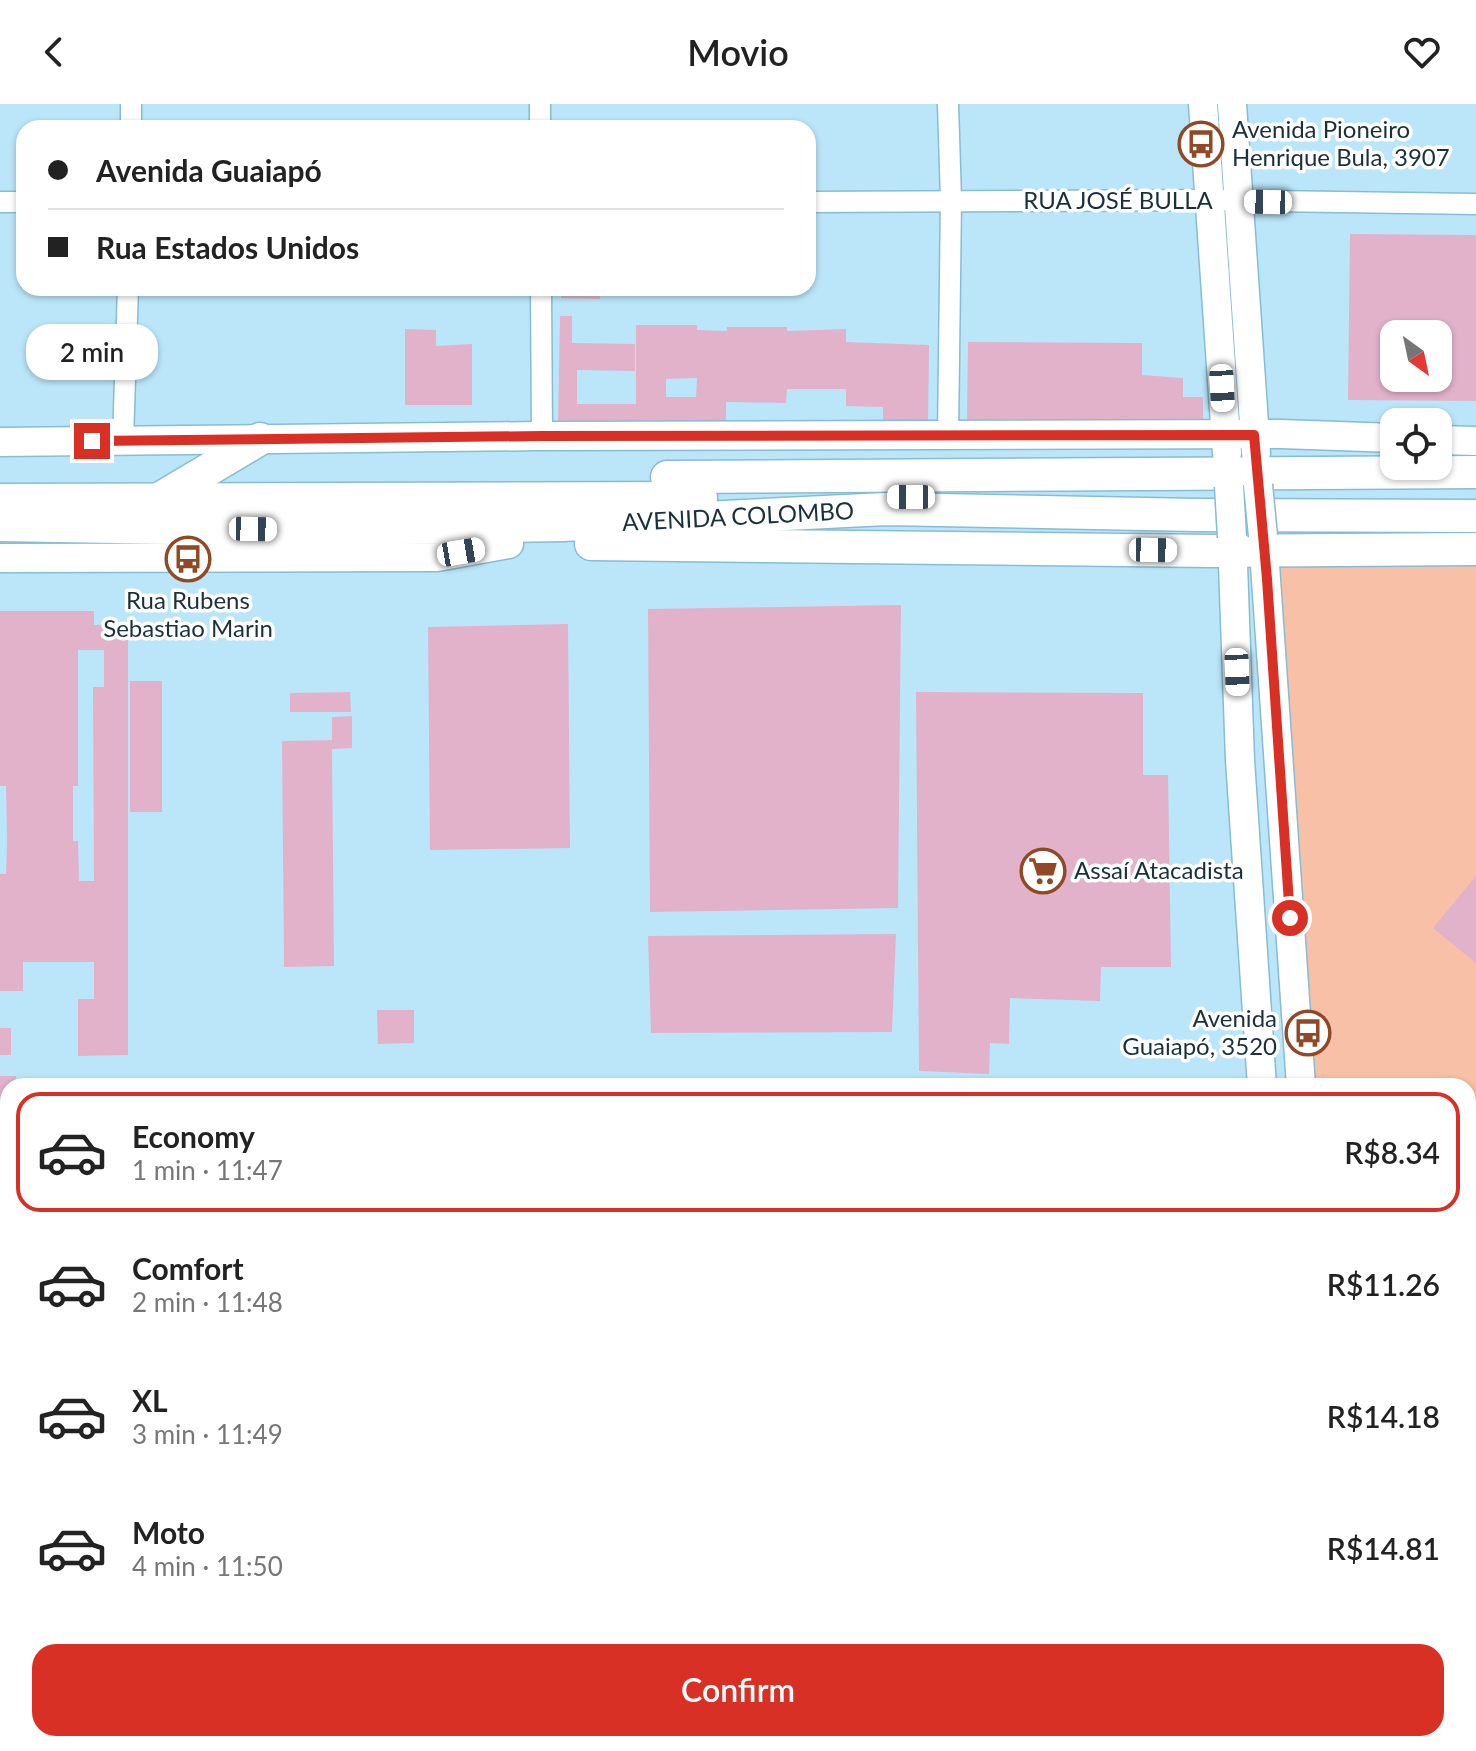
<!DOCTYPE html>
<html lang="en">
<head>
<meta charset="utf-8">
<style>
	body { margin:0; font-family:Lato,sans-serif; background:#f6f6f6; color:#222; height:100vh; display:flex; flex-direction:column; font-size:30px; white-space:nowrap }
	* { box-sizing:border-box; margin:0 }
	p { font-size:26px; color:#767676 }
	.icon { flex:none; width:44px; height:44px; fill:none; stroke:currentColor; stroke-width:2; stroke-linecap:round; stroke-linejoin:round }
	.map { position:relative; flex:1; overflow:hidden }
	.details { position:absolute; left:0px; top:974px; width:1476px; height:674px; display:flex; flex-direction:column; background:#fff; border-radius:24px 24px 0 0; box-shadow:0 2px 6px #0004 }
	.details>* { flex:none }
	.hud { position:absolute; left:16px; top:16px; width:800px; height:176px; border-radius:24px; box-shadow:0 2px 6px #0004; display:grid; align-content:center; height:176px; padding:0 32px; background:#fff }
	.needle { width:52px; rotate:147deg }
	.fabs { position:absolute; left:1380px; top:216px; display:grid; gap:16px }
	.fabs a { display:grid; place-items:center; width:72px; height:72px; border-radius:16px; background:#fff; box-shadow:0 2px 6px #0004; font-size:40px }
	.end { position:absolute; width:36px; height:36px; margin:-18px; border:10px solid #d93025; background:#fff; box-shadow:0 0 0 4px #fff }
	.from { border-radius:50% }
	.bubble { position:absolute; height:56px; border-radius:24px; background:#fff; box-shadow:0 2px 6px #0004; font-size:26px; font-weight:600; line-height:56px; text-align:center }
	.car { position:absolute; width:24px; height:48px; margin:-24px -12px; border-radius:10px; box-shadow:0 0 6px 2px #0007; background:linear-gradient(#fff 24%,#345 0 40%,#fff 0 76%,#345 0 86%,#fff 0) }
	.hud b { display:flex; align-items:center; gap:28px; height:76px; font-size:30px }
	.hud b+b { border-top:2px solid #e0e0e0 }
	.hud i { width:20px; height:20px; background:#222 }
	ul { padding:14px 0 0; list-style:none }
	li { display:flex; align-items:center; gap:24px; height:120px; margin:0 16px 12px; padding:0 16px; border:4px solid transparent; border-radius:24px }
	li div { flex:1 }
	li b { display:block; font-size:30px }
	li em { font-style:normal; font-weight:600 }
	li.current { border-color:#d93025 }
	li>.icon { width:72px; height:72px; stroke-width:1.5 }
	.primary-button { display:flex; gap:16px; margin-top:auto; padding:16px 32px }
	.primary-button a { flex:1; height:92px; border-radius:24px; background:#d93025; color:#fff; font-size:32px; font-weight:600; line-height:92px; text-align:center }
	header { display:flex; justify-content:space-between; align-items:center; height:104px; padding:0 32px; background:#fff; font-size:36px; font-weight:600 }
	.map>svg:first-child { display:block }
	.built { fill:#9ddcf7 }
	.green { fill:#f8c0a6 }
	.building { fill:#e2b2cb; fill-rule:evenodd }
	.lines { fill:none; stroke-linecap:round; stroke-linejoin:round }
	.street-casing { stroke:#87bcd3; stroke-width:23 }
	.secondary-casing { stroke:#87bcd3; stroke-width:31 }
	.primary-casing { stroke:#87bcd3; stroke-width:35 }
	.street { stroke:#fff; stroke-width:20 }
	.secondary { stroke:#fff; stroke-width:28 }
	.primary { stroke:#fff; stroke-width:32 }
	.secondary-bridge-casing { stroke:#87bcd3; stroke-width:31; stroke-linecap:butt }
	.secondary-bridge { stroke:#fff; stroke-width:28 }
	.route { stroke:#d93025; stroke-width:10 }
	.labels { text-anchor:middle; stroke-width:7; stroke-linejoin:round; paint-order:stroke }
	.poi-label { font-size:24px; fill:#1b313a; stroke:#fff; text-anchor:start }
	.street-label { font-size:24px; fill:#1b313a; stroke:#fff }
</style>
</head>
<body>
<header><svg class="icon" aria-label="back" viewBox="0 0 24 24"><path d="M15 5l-7 7 7 7"/></svg>Movio<svg class="icon" aria-label="heart" viewBox="0 0 24 24"><path d="M12 20l-8-8c-3-5 5-10 8-4 3-6 11-1 8 4z"/></svg></header>
<div class="map">
<svg width="1476" height="1647" viewBox="0 0 1476 1647">
	<rect width="100%" height="100%" fill="#bbe6f9"/>
	<polygon class="built" points="1468,1570 1476,1576 1476,1647 1351,1647 1351,1640 1468,1640"/>
	<polygon class="green" points="1476,445 1476,1576 1468,1570 1468,982 1301,982 1265,446"/>
	<g class="building">
		<path d="M1350,130L1476,131V297L1348,296ZM1394,230H1438V274H1394Z"/>
		<polygon points="561,184 600,184 600,195 561,194"/>
		<path d="M560,212H572V239L635,240V267L577,266V300H636V221H697V226L727,227V223H787V227L846,225V238L929,241L928,318L883,317V303L846,302V285H787L786,299L726,298V320L558,319ZM697,274L696,293H666V275Z"/>
		<polygon points="405,225 436,226 436,242 472,240 472,301 405,301"/>
		<polygon points="968,238 1142,239 1142,271 1183,274 1183,293 1203,293 1203,318 967,317"/>
		<polygon points="901,501 898,804 650,808 648,505"/>
		<path d="M0,507H94V521L128,520V951L78,952V895H94V858H23V887H0V770H6L7,737L6,682H0ZM78,546H104V583H93L94,777H79L78,737H73V682H78Z"/>
		<polygon points="568,520 570,744 430,746 428,523"/>
		<rect x="130" y="577" width="32" height="131"/>
		<polygon points="350,588 351,608 290,608 290,589"/>
		<polygon points="916,588 1143,589 1143,671 1168,671 1171,863 1101,863 1100,897 1010,894 1009,940 990,939 989,970 919,967"/>
		<polygon points="352,612 352,644 332,645 334,862 284,863 282,637 332,636 332,613"/>
		<polygon points="1476,772 1476,859 1433,824"/>
		<polygon points="896,830 892,928 651,929 648,832"/>
		<polygon points="377,906 414,906 414,939 378,940"/>
		<rect x="0" y="924" width="11" height="27"/>
		<polygon points="0,972 16,972 16,982 8,982 8,1103 0,1103"/>
		<polygon points="1468,989 1476,994 1476,1076 1468,1070"/>
		<polygon points="0,1151 8,1151 8,1198 0,1199"/>
		<rect x="0" y="1212" width="8" height="151"/>
		<polygon points="1468,1443 1476,1450 1476,1499 1468,1492"/>
	</g>
	<g class="lines">
		<g class="street-casing">
			<g id="street">
				<polyline points="540,0 540,24"/>
				<polyline points="948,0 951,96 948,332"/>
				<polyline points="131,24 131,0"/>
				<polyline points="0,98 24,98"/>
				<polyline points="808,98 1211,96 1476,100"/>
				<polyline points="541,184 542,332"/>
				<polyline points="123,336 128,184"/>
				<polyline points="1468,1570 1476,1576"/>
				<polyline points="0,1577 8,1577"/>
				<polyline points="367,1640 367,1647"/>
				<polyline points="649,1640 649,1647"/>
				<polyline points="806,1640 806,1647"/>
				<polyline points="965,1640 965,1647"/>
				<polyline points="1131,1640 1132,1647"/>
			</g>
		</g>
		<g class="secondary-casing">
			<g id="secondary">
				<polyline points="1203,0 1227,349"/>
				<polyline points="1232,0 1256,349"/>
				<polyline points="1438,336 1476,337"/>
				<polyline points="0,338 542,332 1281,330 1394,334"/>
				<polyline points="1263,432 1301,982"/>
				<polyline points="1232,433 1240,656 1262,982"/>
				<polyline points="0,454 437,453 509,440"/>
				<polyline points="0,1398 8,1397"/>
				<polyline points="0,1420 8,1420"/>
				<polyline points="1304,1640 1305,1647"/>
				<polyline points="1351,1640 1351,1647"/>
				<polyline points="539,1647 545,1640"/>
				<polyline points="571,1647 577,1640"/>
			</g>
		</g>
		<g class="primary-casing">
			<g id="primary">
				<polyline points="667,373 1476,368"/>
				<polyline points="159,395 260,335"/>
				<polyline points="0,396 701,394"/>
				<polyline points="0,421 284,426 563,421 886,405 1197,411 1476,412"/>
				<polyline points="591,440 1212,447 1476,445"/>
			</g>
		</g>
		<use href="#street" class="street"/>
		<use href="#secondary" class="secondary"/>
		<use href="#primary" class="primary"/>
		<g class="secondary-bridge-casing">
			<g id="secondary-bridge">
				<polyline points="1258,381 1263,432"/>
				<polyline points="1229,382 1232,433"/>
			</g>
		</g>
		<use href="#secondary-bridge" class="secondary-bridge"/>
	</g>
	<g class="lines">
		<polyline class="route" points="92,337 542,332 1254,331 1267,475 1290,814"/>
	</g>
	<defs>
		<g id="bus-ring" transform="scale(2.3)"><circle r="9.5" fill="#fff" stroke="#904924" stroke-width="1.5"/><path d="M-5-6H5V4H4V6H2V4H-2V6H-4V4H-5ZM-3.5-4V0h7V-4ZM-3.5 1.2v1.5H-2V1.2ZM2 1.2v1.5H3.5V1.2Z" fill="#904924"/></g>
		<g id="supermarket-ring" transform="scale(2.3)"><circle r="9.5" fill="#fff" stroke="#904924" stroke-width="1.5"/><path d="M-6-5.5h2.5l.6 2H6L4.5 2H-2.5L-4.4-4H-6ZM-1.5 3.2a1.3 1.3 0 1 0 .1 0ZM3 3.2a1.3 1.3 0 1 0 .1 0Z" fill="#904924"/></g>
	</defs>
	<g fill-rule="evenodd">
		<use href="#bus-ring" x="1201" y="40"/>
		<use href="#bus-ring" x="188" y="455"/>
		<use href="#supermarket-ring" x="1043" y="767"/>
		<use href="#bus-ring" x="1308" y="929"/>
	</g>
	<g class="labels">
		<g class="poi-label">
			<text x="1232" y="34">Avenida Pioneiro<tspan x="1232" dy="28">Henrique Bula, 3907</tspan></text>
			<text x="188" y="505" text-anchor="middle">Rua Rubens<tspan x="188" dy="28">Sebastiao Marin</tspan></text>
			<text x="1074" y="775">Assaí Atacadista</text>
			<text x="1277" y="923" text-anchor="end">Avenida<tspan x="1277" dy="28">Guaiapó, 3520</tspan></text>
		</g>
		<g class="street-label">
			<text x="1118" y="105">RUA JOSÉ BULLA</text>
			<text transform="translate(738 413) rotate(-3)" y="8">AVENIDA COLOMBO</text>
		</g>
	</g>
</svg>
<div class="fabs">
<a><svg class="needle" viewBox="-14 -14 28 28"><path d="M0-13l5 13h-10z" fill="#e53935"/><path d="M0 13l5-13h-10z" fill="#767676"/></svg></a>
<a><svg class="icon" aria-label="locate" viewBox="0 0 24 24"><circle cx="12" cy="12" r="6"/><path d="M12 2v4M12 18v4M2 12h4M18 12h4"/></svg></a>
</div>
<i class="end from" style="left:1290px;top:814px"></i>
<i class="end" style="left:92px;top:337px"></i>
<div class="bubble" style="left:26px;top:220px;width:132px">2 min</div>
<i class="car" style="left:1268px;top:98px;rotate:271deg"></i>
<i class="car" style="left:1222px;top:284px;rotate:177deg"></i>
<i class="car" style="left:911px;top:393px;rotate:270deg"></i>
<i class="car" style="left:253px;top:425px;rotate:91deg"></i>
<i class="car" style="left:1153px;top:446px;rotate:91deg"></i>
<i class="car" style="left:461px;top:448px;rotate:80deg"></i>
<i class="car" style="left:1237px;top:568px;rotate:178deg"></i>
<div class="hud">
<b><i class="from"></i>Avenida Guaiapó</b>
<b><i></i>Rua Estados Unidos</b>
</div>
<section class="details">
<ul>
<li class="current"><svg class="icon" aria-label="car" viewBox="0 0 24 24"><path d="M5 17H2v-5l4-1 3-4h7l3 4 3 1v5h-3M9 17h6M6 11h13"/><circle cx="7" cy="17" r="2"/><circle cx="17" cy="17" r="2"/></svg><div><b>Economy</b><p>1 min · 11:47</p></div><em>R$8.34</em></li>
<li><svg class="icon" aria-label="car" viewBox="0 0 24 24"><path d="M5 17H2v-5l4-1 3-4h7l3 4 3 1v5h-3M9 17h6M6 11h13"/><circle cx="7" cy="17" r="2"/><circle cx="17" cy="17" r="2"/></svg><div><b>Comfort</b><p>2 min · 11:48</p></div><em>R$11.26</em></li>
<li><svg class="icon" aria-label="car" viewBox="0 0 24 24"><path d="M5 17H2v-5l4-1 3-4h7l3 4 3 1v5h-3M9 17h6M6 11h13"/><circle cx="7" cy="17" r="2"/><circle cx="17" cy="17" r="2"/></svg><div><b>XL</b><p>3 min · 11:49</p></div><em>R$14.18</em></li>
<li><svg class="icon" aria-label="car" viewBox="0 0 24 24"><path d="M5 17H2v-5l4-1 3-4h7l3 4 3 1v5h-3M9 17h6M6 11h13"/><circle cx="7" cy="17" r="2"/><circle cx="17" cy="17" r="2"/></svg><div><b>Moto</b><p>4 min · 11:50</p></div><em>R$14.81</em></li>
</ul>
<div class="primary-button"><a>Confirm</a></div>
</section>
</div>
</body>
</html>
